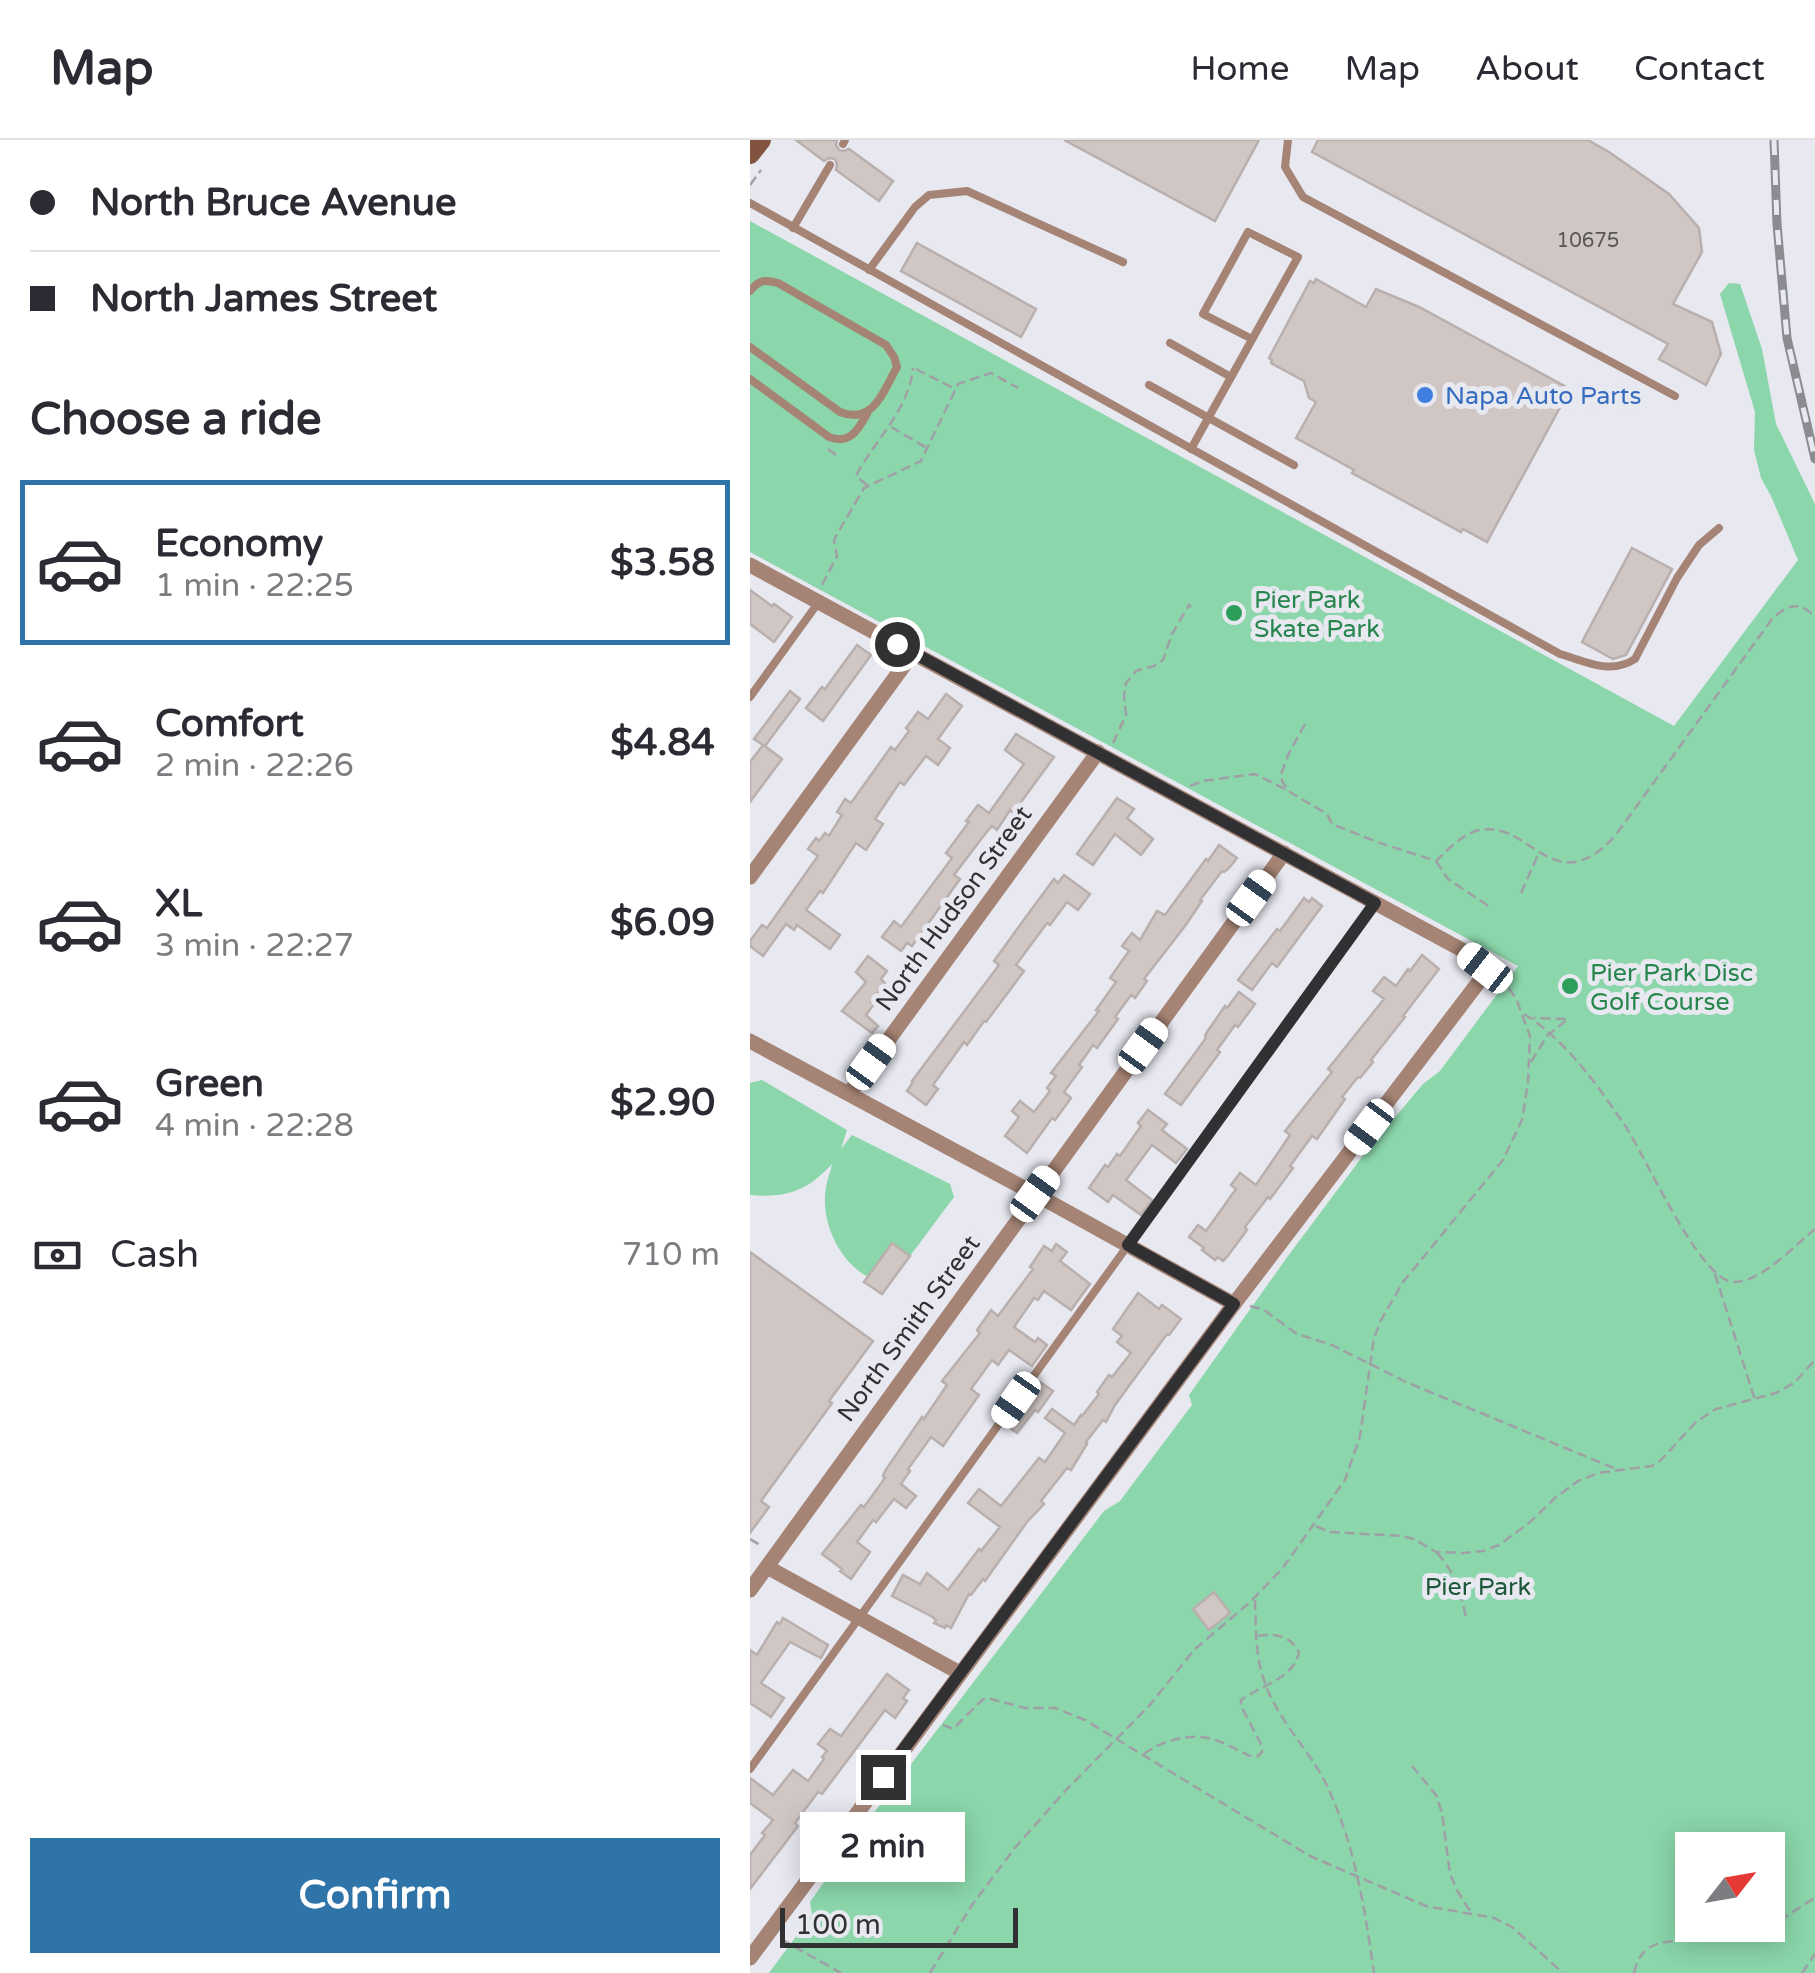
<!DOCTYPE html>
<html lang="en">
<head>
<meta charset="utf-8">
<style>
	body { margin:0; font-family:"Varela Round",sans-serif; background:#f2f2f3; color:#2b2b33; height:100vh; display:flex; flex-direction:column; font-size:38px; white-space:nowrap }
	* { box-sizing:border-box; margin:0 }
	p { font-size:32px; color:#7c7c81 }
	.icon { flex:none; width:55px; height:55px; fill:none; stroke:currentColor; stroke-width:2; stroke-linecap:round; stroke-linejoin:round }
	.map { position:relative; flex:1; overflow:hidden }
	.side { display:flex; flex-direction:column; background:#fff; width:750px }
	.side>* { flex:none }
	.hud { display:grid; align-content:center; height:220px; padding:0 30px; background:#fff }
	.needle { width:65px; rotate:59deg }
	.tools { position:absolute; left:925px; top:1692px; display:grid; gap:20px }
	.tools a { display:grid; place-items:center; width:110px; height:110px; border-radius:0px; background:#fff; box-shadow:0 5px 25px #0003; font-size:50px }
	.scale { position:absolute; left:30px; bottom:25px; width:238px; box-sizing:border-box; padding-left:10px; border:5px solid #313134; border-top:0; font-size:28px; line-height:35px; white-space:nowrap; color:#313134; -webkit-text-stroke:8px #e7e8f0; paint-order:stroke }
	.end { position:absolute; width:45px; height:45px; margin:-22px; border:12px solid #313134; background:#fff; box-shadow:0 0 0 5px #fff }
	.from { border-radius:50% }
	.bubble { position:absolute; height:70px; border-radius:0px; background:#fff; box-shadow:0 5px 25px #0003; font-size:32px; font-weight:800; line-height:70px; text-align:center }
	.car { position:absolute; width:30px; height:60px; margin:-30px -15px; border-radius:12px; box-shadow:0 0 8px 2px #0007; background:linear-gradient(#fff 24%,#345 0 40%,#fff 0 76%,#345 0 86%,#fff 0) }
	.hud b { display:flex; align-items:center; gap:35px; height:95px; font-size:38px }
	.hud b+b { border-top:2px solid #e1e1e2 }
	.hud i { width:25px; height:25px; background:#2b2b33 }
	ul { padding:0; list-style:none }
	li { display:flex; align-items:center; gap:30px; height:165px; margin:0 20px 15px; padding:0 10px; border:5px solid transparent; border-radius:0px }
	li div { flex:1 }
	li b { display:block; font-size:38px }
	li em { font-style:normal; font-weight:800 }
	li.current { border-color:#2f74a9 }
	li>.icon { width:90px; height:90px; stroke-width:1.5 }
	h2 { padding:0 30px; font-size:45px; line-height:120px }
	.pay { display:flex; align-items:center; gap:25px; height:110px; padding:0 30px; font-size:38px }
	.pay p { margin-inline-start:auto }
	.action { display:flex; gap:20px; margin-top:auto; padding:20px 30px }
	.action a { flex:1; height:115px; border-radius:0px; background:#2f74a9; color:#fff; font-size:40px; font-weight:800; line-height:115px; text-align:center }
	header { display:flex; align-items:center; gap:60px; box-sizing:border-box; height:140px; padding:0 50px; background:#fff; border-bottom:2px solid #e1e1e2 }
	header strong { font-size:48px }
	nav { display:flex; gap:55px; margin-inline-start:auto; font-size:35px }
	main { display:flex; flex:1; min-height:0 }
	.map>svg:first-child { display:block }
	.green { fill:#8bd6aa; fill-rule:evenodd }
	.building { fill:#d0c7c5; stroke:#b9b0ae; stroke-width:2.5 }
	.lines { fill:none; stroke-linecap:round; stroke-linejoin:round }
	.path { stroke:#9fa0a6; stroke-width:2.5; stroke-dasharray:10 5; stroke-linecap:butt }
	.service { stroke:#a58475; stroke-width:8 }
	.minor { stroke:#a58475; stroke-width:15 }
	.secondary { stroke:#82543f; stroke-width:20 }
	.rail-casing { stroke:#8b8c91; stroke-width:9 }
	.rail { stroke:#e7e8f0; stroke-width:5; stroke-dasharray:15; stroke-linecap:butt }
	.route { stroke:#313134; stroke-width:12 }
	.shop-dot { fill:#3f7fe0; stroke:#e7e8f0; stroke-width:4 }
	.leisure-dot { fill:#2e9e5b; stroke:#e7e8f0; stroke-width:4 }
	.labels { text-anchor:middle; stroke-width:10; stroke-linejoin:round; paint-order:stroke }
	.number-label { font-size:20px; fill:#595658 }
	.shop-label { font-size:25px; fill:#366cbe; stroke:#e7e8f0; text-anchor:start }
	.leisure-label { font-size:25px; fill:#27864d; stroke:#e7e8f0; text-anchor:start }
	.street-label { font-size:25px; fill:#313134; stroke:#e7e8f0 }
	.park-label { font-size:25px; fill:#1d5839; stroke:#e7e8f0 }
</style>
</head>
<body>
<header>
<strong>Map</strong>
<nav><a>Home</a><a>Map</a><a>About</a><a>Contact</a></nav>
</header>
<main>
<section class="side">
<div class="hud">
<b><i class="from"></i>North Bruce Avenue</b>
<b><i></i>North James Street</b>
</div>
<h2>Choose a ride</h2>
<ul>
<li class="current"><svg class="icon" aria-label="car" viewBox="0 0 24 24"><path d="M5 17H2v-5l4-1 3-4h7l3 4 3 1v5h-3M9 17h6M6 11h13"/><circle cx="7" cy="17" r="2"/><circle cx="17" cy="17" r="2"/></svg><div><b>Economy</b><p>1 min · 22:25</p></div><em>$3.58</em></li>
<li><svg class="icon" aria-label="car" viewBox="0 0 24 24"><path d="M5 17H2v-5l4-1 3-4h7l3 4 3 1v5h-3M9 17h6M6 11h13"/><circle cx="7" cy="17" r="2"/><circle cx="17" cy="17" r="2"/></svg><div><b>Comfort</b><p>2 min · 22:26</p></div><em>$4.84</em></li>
<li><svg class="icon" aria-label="car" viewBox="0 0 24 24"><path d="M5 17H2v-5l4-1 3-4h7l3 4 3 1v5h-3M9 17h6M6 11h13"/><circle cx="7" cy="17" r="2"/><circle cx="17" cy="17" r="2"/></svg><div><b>XL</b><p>3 min · 22:27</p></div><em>$6.09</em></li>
<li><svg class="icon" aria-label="car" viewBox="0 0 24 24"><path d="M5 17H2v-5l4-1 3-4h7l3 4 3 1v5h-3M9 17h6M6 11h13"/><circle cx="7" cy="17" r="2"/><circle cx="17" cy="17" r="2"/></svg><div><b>Green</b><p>4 min · 22:28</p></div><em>$2.90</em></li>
</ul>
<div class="pay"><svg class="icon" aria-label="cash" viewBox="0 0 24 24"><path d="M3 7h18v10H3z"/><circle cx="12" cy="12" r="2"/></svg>Cash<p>710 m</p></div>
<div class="action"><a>Confirm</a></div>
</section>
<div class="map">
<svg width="1065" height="1833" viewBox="0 0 1065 1833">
	<rect width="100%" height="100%" fill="#e7e8f0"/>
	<g class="green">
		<path d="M0,81L924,586L1048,420L1021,356L1011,338L1004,310L1005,272L970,154L979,143L990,144L1012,209L1026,284L1065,364V1833H19L62,1775L60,1762L113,1687L354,1371L370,1361L442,1265L439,1255L538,1116L615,1013L673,944L690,931L768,826L0,412ZM942,1710H1018V1785H942Z"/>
		<path d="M12,940L97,990L91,1009L102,995L200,1044L204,1057L160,1116L142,1104L118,1137C88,1121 70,1080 76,1047C77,1039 81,1031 82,1024C57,1051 37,1058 0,1055V943Z"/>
	</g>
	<g class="building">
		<polygon points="46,0 87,0 86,5 89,10 94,11 99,9 143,41 129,61 86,30 87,24 85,19 79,18 74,21"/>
		<polygon points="314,0 509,0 465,81"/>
		<polygon points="568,0 838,0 859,12 919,54 949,88 952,112 923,164 962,182 971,214 956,245 909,219 918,204 562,12"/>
		<polygon points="167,103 286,169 271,197 151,131"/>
		<polygon points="566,139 616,167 626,149 669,167 820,249 737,402 713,389 711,392 602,333 604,330 546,298 566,262 559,258 554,241 521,223 522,220 519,218 560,141 564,143"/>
		<polygon points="882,408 922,429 876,515 863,519 832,502"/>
		<polygon points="0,450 22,466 24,464 42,477 24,502 0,484"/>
		<polygon points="107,505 121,515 73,581 56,568 72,547 75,549"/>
		<polygon points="40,551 50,559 15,606 32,619 0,662 0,622 13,605 4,599"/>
		<polygon points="196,554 212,566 188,599 200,608 188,625 176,616 154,645 150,642 125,679 133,684 116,710 106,703 73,753 70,751 56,770 90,795 80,809 47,785 44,790 36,784 13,816 0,806 0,801 12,785 17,788 68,716 58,709 66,698 69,701 75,693 79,696 92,675 87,672 95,659 101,663 141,607 145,610 159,591 156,588 168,572 178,579"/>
		<polygon points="266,594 304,617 263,673 260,670 247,690 242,686 235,694 204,735 210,739 162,806 157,803 151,811 132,797 144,781 151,787 202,718 196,713 219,682 216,681 228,665 239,673 274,624 255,610"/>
		<polygon points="367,658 384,669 377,678 403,699 391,715 365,694 343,725 327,714"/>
		<polygon points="469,705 487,718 479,728 474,732 472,731 450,760 452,761 435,786 394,839 397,841 385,858 381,855 365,877 368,879 347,908 343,905 329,925 332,927 314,952 321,958 305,980 302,978 277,1013 255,996 269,977 262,971 270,961 284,972 300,951 297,948 306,936 301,933 349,871 346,870 366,842 360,838 379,811 372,806 382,793 390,800 407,771 415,775 456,719 458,721"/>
		<polygon points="314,735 340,754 328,770 317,762 300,785 297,783 266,825 274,831 236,882 234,881 217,905 214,902 183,945 188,949 176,965 157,951 163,942 162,941 249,825 244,821 281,770 304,739 308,743"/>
		<polygon points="554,758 559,762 562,758 572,766 527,827 522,823 502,850 488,840 527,789 530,791"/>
		<polygon points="672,815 689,829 653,876 655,877 621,920 623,922 610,938 608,937 592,957 595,959 567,999 562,996 540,1026 543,1028 520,1059 518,1057 495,1087 497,1090 477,1117 473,1121 468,1117 465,1120 452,1110 454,1108 439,1097 448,1085 456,1091 486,1049 481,1045 490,1033 506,1045 540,995 535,991 582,932 578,929 634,859 623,851 634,837 646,846 658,829 660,831"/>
		<polygon points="118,816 137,831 131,839 135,843 121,862 124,864 116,875 128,886 122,893 92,871 116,842 106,832"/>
		<polygon points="489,852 505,864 488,887 485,885 467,910 470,912 431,965 415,954 456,898 455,896 457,892 475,866 477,868"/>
		<polygon points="398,970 417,984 412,990 437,1009 426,1023 402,1005 376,1040 402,1060 391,1075 363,1055 358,1062 339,1048 355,1025 358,1027 367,1014 370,1016 391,986 388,983"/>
		<polygon points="142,1103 160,1116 132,1154 114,1142"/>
		<polygon points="306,1104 317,1112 310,1121 340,1144 321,1170 294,1151 288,1160 284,1158 264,1187 285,1202 288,1198 297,1205 282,1226 259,1210 248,1225 242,1220 221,1249 229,1255 193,1306 181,1297 158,1329 160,1331 151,1344 166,1356 156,1368 144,1359 126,1382 123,1380 107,1402 120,1412 101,1439 90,1431 92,1429 72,1414 111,1365 114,1367 135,1338 133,1336 135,1331 172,1277 174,1279 197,1245 192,1241 230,1193 227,1190 241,1170 248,1176 283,1129 280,1127 294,1106 302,1111"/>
		<polygon points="0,1112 123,1201 79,1261 82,1263 11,1361 19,1367 0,1393"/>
		<polygon points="388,1153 409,1169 412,1165 431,1179 419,1195 417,1194 365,1265 356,1282 353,1280 336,1302 337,1304 321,1330 317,1328 291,1361 294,1364 277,1382 235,1441 233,1439 221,1455 219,1454 201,1488 196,1485 195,1488 184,1483 186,1480 181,1476 142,1456 153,1435 170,1444 177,1433 198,1450 229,1409 231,1411 250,1387 218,1363 229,1349 251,1366 289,1318 295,1322 315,1293 295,1278 302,1269 324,1285 331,1275 332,1276 349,1254 347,1252 359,1235 362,1237 381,1213 367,1202 372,1196 363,1189"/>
		<polygon points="290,1242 303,1251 288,1272 285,1270 267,1293 257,1286"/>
		<polygon points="464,1452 480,1473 459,1490 443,1469"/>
		<polygon points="33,1478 78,1505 71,1518 40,1502 11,1543 34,1558 21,1577 0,1563 0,1510 7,1515 27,1482 30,1484"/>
		<polygon points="137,1534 159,1550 153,1558 157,1561 145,1578 135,1570 72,1654 68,1652 45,1683 48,1686 0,1749 0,1715 15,1695 12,1693 23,1680 0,1663 0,1638 23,1655 43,1630 58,1641 74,1619 72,1617 77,1611 68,1604 80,1589 91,1596"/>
	</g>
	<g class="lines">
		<g class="path">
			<polyline points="0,45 11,30"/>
			<polyline points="166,229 203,248"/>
			<polyline points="141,287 177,308"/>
			<polyline points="78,309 89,317"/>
			<path d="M117,345L106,336C124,301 159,270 163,228"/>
			<polyline points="72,445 87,416 84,401 86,396 114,348 171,321 208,244 241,233 268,248"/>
			<path d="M555,584L539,613L531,634L532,641L540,652L577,674L582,684L627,702L686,721C697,711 708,698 723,692C778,672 801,766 865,696L1022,479C1037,465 1050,460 1065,477"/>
			<polyline points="363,603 376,575 374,556 376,543 386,531 404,526 413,520 422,494 439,465 441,467"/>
			<polyline points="440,646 453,641 505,634 537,650"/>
			<polyline points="686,721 698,739 740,767"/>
			<polyline points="771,753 788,715"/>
			<path d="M774,874C817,901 848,946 876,987C895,1016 950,1140 983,1142C1011,1143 1045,1105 1065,1089"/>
			<polyline points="781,922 797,896 818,879 783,878"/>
			<polyline points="965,1134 1005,1260"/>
			<polyline points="500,1166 514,1170 547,1194 582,1205 656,1242 866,1329"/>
			<polyline points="566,1386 579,1392 652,1396 664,1399 686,1412 712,1413 733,1411 749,1405 779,1383 805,1358 828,1341 848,1333 902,1326 911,1320 946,1282 966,1269 1026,1253 1044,1243 1065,1220"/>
			<polyline points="0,1399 10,1405"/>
			<path d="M687,1413C705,1432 711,1453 716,1478"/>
			<path d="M505,1460C506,1488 505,1517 515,1543C528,1581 561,1611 578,1648C605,1706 615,1770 624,1833"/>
			<polyline points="193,1585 203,1589 232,1560 237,1558 275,1568 305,1568 335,1580 560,1716 676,1766 744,1778 762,1787 813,1833"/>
			<path d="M394,1614C412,1600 443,1592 465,1600C478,1604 490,1612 503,1617L508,1616L512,1612V1606L491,1566V1560C511,1545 542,1540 549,1513C542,1496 525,1493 508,1496"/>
			<polyline points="662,1626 686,1655 692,1673 700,1734 708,1752 722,1774"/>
			<polyline points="31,1799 91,1833"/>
			<polyline points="180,1833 222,1765 264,1709 316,1650 399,1566 445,1509 498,1464 532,1429 595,1340 610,1296 624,1198 631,1180 653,1142 753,1020 772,980 778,942 780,896 767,861 753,838"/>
			<path d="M884,1833C892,1797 918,1802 947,1800C964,1799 985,1796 1002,1792C1025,1787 1045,1769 1065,1758"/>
			<polyline points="1052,1833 1065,1814"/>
		</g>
		<g class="service">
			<polyline points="538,0 535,27 553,57 925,256"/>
			<polyline points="93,4 95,0"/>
			<path d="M0,63L810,514C837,522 860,535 885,519L927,438L949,405L969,388"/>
			<polyline points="43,88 80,25"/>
			<polyline points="119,130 165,67 179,55 217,51 373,122"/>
			<path d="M0,151C9,140 14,139 28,143L136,205L144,217L147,227C133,252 123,285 90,272L0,207"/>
			<polyline points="420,203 481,237"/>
			<path d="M0,239L79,297C100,305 108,290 117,274"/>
			<polyline points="399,245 544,325"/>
			<path d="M441,309C477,245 512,181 548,117L498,92L453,174L502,199"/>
			<polyline points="0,557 68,463"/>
			<polyline points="0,1629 625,763"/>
		</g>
		<g class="minor">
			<polyline points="0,425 716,812 735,827 731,839 484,1164 0,1818"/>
			<polyline points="0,737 163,513"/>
			<polyline points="0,901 285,1054 484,1164"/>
			<polyline points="99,954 348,612"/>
			<polyline points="17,1427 210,1533"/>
			<polyline points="0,1450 534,713"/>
		</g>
		<polyline class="secondary" points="0,14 11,0"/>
		<g class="rail-casing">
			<polyline id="rail" points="1024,0 1027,84 1037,198 1065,319"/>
		</g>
		<use href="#rail" class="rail"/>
	</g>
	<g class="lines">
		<polyline class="route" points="133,1637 484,1164 378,1105 625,763 147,504"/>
	</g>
	<circle class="shop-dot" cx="675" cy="255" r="10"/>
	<g class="leisure-dot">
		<circle cx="484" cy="473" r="10"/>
		<circle cx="820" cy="846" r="10"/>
	</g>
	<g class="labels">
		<g class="number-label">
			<text x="838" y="107">10675</text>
		</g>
		<g class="shop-label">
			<text x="695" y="264">Napa Auto Parts</text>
		</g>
		<g class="leisure-label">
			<text x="504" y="468">Pier Park<tspan x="504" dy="29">Skate Park</tspan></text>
			<text x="840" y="841">Pier Park Disc<tspan x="840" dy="29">Golf Course</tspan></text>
		</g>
		<g class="street-label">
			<text transform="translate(203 768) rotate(-54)" y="9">North Hudson Street</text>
			<text transform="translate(158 1188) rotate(-54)" y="9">North Smith Street</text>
		</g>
		<g class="park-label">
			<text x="728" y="1455">Pier Park</text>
		</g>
	</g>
</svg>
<div class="tools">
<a><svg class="needle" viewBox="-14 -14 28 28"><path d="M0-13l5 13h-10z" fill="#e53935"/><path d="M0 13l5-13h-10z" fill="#7c7c81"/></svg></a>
</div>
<div class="scale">100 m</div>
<i class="end from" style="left:147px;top:504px"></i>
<i class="end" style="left:133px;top:1637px"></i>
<div class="bubble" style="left:50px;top:1672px;width:165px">2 min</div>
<i class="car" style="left:501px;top:758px;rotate:36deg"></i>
<i class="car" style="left:735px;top:828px;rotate:308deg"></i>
<i class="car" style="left:393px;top:906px;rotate:36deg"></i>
<i class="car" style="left:121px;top:922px;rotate:36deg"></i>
<i class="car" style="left:619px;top:987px;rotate:217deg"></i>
<i class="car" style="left:285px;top:1054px;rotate:36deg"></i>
<i class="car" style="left:266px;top:1260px;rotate:215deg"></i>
</div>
</main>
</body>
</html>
